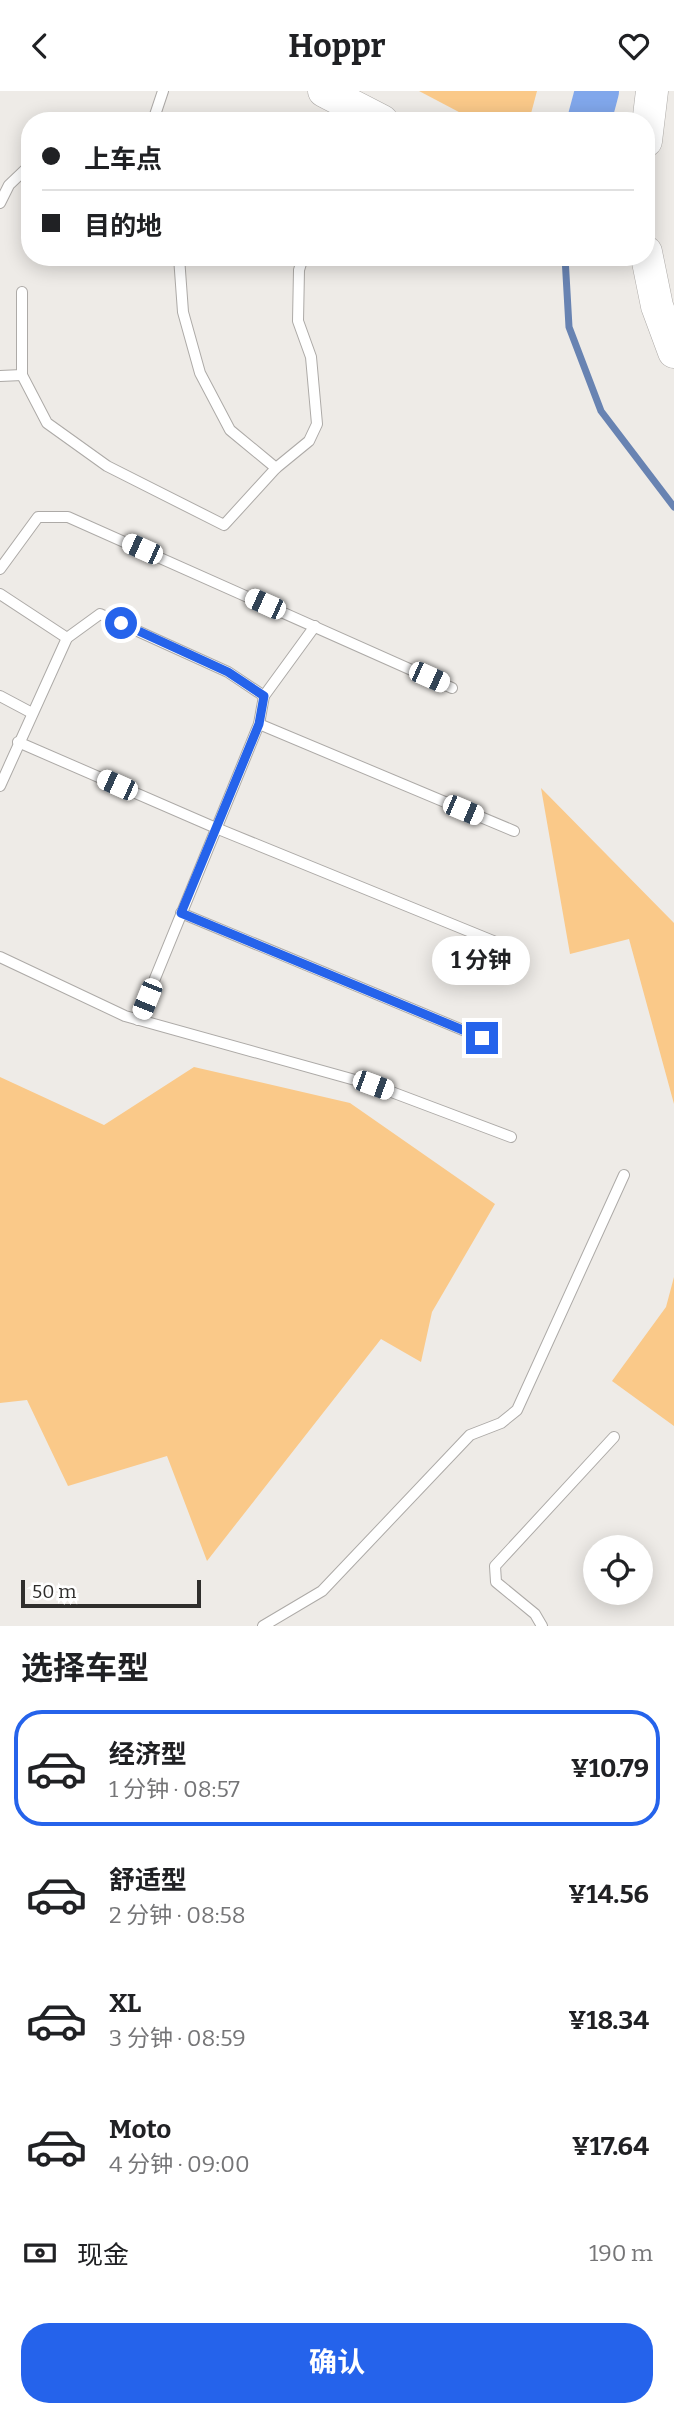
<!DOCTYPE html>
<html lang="zh">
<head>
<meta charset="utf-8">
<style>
	body { margin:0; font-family:Bitter,"Noto Sans SC",serif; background:#f2f2f2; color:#202124; height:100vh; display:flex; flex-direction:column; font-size:26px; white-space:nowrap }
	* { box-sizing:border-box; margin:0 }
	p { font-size:23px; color:#757577 }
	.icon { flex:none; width:38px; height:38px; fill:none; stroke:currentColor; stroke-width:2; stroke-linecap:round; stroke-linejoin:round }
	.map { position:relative; height:1535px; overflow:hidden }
	.sheet { display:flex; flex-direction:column; background:#fff; flex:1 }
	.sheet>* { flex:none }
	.top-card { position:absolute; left:21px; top:21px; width:634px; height:154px; border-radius:28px; box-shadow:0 4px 18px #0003; display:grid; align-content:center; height:154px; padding:0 21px; background:#fff }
	.buttons { position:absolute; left:583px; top:1444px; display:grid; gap:14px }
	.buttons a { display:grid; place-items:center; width:70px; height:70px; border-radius:50%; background:#fff; box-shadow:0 4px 18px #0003; font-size:35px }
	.scale { position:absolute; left:21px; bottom:18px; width:180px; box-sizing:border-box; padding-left:7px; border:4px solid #2f2e2c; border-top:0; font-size:19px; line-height:24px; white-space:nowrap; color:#2f2e2c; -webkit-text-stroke:5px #fff; paint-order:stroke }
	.end { position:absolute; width:32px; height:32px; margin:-16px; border:9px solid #2563eb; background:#fff; box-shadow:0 0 0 4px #fff }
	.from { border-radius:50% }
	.bubble { position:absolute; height:49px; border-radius:24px; background:#fff; box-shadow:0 4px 18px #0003; font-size:23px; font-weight:700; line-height:49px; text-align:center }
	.car { position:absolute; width:21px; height:42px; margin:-21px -10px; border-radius:9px; box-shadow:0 0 5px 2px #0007; background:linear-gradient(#fff 24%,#345 0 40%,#fff 0 76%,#345 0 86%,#fff 0) }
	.top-card b { display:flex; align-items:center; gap:24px; height:66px; font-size:26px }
	.top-card b+b { border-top:2px solid #e0e0e0 }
	.top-card i { width:18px; height:18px; background:#202124 }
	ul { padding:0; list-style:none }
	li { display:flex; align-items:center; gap:21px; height:116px; margin:0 14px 10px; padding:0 7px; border:4px solid transparent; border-radius:28px }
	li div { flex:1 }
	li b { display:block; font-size:26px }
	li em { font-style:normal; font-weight:700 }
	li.active { border-color:#2563eb }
	li>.icon { width:63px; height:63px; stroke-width:1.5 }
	h2 { padding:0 21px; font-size:32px; line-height:84px }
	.pay { display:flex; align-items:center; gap:18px; height:77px; padding:0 21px; font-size:26px }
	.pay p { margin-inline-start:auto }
	.primary-button { display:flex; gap:14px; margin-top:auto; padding:14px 21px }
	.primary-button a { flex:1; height:80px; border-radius:28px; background:#2563eb; color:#fff; font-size:28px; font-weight:700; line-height:80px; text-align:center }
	header { display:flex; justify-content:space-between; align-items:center; height:91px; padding:0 21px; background:#fff; font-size:32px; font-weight:700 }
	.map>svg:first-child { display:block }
	.green { fill:#fac989 }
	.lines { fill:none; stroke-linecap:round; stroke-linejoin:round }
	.stream { stroke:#6883b2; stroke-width:7 }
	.river { stroke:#81a7eb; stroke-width:44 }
	.lane-casing { stroke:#adaaa7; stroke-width:12 }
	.secondary-casing { stroke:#adaaa7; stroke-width:33 }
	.lane { stroke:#fff; stroke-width:10 }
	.secondary { stroke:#fff; stroke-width:32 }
	.route { stroke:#2563eb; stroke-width:9 }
</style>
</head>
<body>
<header><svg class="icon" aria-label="back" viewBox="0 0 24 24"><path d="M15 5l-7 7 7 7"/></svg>Hoppr<svg class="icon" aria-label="heart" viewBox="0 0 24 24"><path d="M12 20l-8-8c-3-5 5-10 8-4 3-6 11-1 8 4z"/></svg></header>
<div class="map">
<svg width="674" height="1535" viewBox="0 0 674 1535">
	<rect width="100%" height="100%" fill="#eeebe7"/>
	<g class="green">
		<polygon points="419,0 537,0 529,30 476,30"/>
		<polygon points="541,697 674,832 674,1013 629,848 570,863"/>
		<polygon points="194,976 350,1012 495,1113 432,1221 421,1271 381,1248 207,1470 167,1365 68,1395 27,1309 0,1312 0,986 104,1034"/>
		<polygon points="674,1186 674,1335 612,1290 666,1216"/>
	</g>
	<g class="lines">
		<polyline class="stream" points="565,166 569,236 601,320 674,416"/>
		<polyline class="river" points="589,30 597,0"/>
		<g class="lane-casing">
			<g id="lane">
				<polyline points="153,30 163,0"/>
				<polyline points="0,112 9,94 30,74"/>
				<polyline points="179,166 183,221 200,282 230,339 276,377"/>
				<polyline points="22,201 22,284 47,332 107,375 224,434 276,377 309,350 317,333 311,266 298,230 299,179 303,166"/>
				<polyline points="0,285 22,284"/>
				<polyline points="0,478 38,426 68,426 452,597"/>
				<polyline points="0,503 67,547"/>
				<polyline points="0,605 32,622"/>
				<polyline points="264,605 315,535"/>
				<polyline points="259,633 514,740"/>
				<polyline points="18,651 216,737 498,852"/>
				<polyline points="0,695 67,547 100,523 228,581 264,605 259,633 138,929"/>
				<polyline points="181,822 482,947"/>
				<polyline points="0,866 125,925 373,994 511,1046"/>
				<polyline points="263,1535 322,1500 470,1344 501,1332 517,1319 624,1084"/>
				<polyline points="542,1535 535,1523 496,1491 495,1475 614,1346"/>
			</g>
		</g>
		<g class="secondary-casing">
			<g id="secondary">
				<polyline points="324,0 382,30"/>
				<polyline points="646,50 652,0"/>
				<polyline points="646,161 657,215 674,261"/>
			</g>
		</g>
		<use href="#lane" class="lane"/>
		<use href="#secondary" class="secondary"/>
	</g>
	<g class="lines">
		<polyline class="route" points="121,532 228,581 264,605 259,633 181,822 482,947"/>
	</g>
</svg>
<div class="buttons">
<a><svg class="icon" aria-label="locate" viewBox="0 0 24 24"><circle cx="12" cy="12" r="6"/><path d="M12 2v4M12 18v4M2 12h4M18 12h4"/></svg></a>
</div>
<div class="scale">50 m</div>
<i class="end from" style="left:121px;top:532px"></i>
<i class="end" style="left:482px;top:947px"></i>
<div class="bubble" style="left:432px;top:845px;width:98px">1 分钟</div>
<i class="car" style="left:142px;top:458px;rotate:294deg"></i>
<i class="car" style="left:265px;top:513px;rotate:294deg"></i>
<i class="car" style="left:429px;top:586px;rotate:114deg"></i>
<i class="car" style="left:117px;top:694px;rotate:294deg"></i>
<i class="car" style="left:463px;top:719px;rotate:113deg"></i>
<i class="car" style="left:147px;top:908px;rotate:202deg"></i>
<i class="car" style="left:373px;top:994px;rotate:110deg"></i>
<div class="top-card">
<b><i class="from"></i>上车点</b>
<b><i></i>目的地</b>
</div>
</div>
<section class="sheet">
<h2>选择车型</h2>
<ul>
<li class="active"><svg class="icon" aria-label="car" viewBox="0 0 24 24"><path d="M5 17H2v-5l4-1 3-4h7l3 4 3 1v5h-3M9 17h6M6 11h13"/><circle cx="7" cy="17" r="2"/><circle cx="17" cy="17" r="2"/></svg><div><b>经济型</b><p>1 分钟 · 08:57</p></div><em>¥10.79</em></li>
<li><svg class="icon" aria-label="car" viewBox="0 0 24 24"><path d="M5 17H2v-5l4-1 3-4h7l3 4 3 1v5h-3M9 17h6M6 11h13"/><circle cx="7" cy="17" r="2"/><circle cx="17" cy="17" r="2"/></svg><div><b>舒适型</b><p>2 分钟 · 08:58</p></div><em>¥14.56</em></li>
<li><svg class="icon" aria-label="car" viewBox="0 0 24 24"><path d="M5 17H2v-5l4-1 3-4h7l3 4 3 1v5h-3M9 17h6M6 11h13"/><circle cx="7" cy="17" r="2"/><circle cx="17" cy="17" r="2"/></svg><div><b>XL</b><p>3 分钟 · 08:59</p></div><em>¥18.34</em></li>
<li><svg class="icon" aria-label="car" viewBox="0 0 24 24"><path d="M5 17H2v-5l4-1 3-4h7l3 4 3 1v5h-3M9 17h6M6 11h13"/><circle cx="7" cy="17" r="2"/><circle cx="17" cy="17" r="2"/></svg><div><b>Moto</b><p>4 分钟 · 09:00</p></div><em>¥17.64</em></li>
</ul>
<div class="pay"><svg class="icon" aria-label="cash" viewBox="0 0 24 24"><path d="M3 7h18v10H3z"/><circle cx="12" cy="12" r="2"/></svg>现金<p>190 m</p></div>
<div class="primary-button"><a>确认</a></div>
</section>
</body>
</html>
